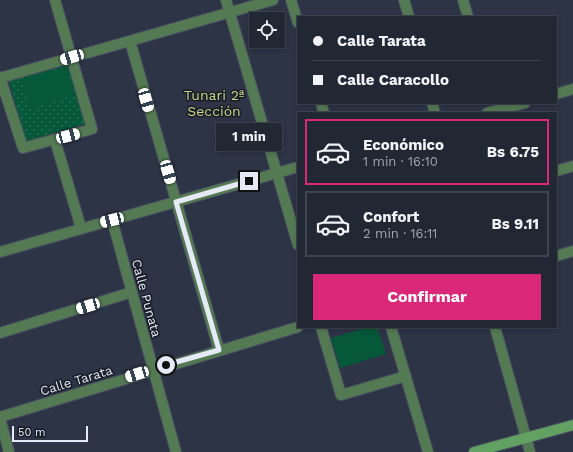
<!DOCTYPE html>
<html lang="es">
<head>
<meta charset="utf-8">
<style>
	body { margin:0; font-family:"Work Sans",sans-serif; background:#2a2f3c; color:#f1f3f6; height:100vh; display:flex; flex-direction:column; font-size:15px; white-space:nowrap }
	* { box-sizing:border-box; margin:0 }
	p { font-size:13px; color:#a2a5ac }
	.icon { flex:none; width:22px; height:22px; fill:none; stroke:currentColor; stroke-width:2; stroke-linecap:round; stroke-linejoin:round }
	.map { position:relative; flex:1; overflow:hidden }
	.panel { position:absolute; left:297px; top:112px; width:260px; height:216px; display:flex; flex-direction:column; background:#222734; border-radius:0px; box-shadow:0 2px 6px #0003,0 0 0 1px #3f444f }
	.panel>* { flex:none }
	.hud { position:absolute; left:297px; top:16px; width:260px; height:88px; border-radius:0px; box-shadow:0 2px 6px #0003,0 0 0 1px #3f444f; display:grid; align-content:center; height:88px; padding:0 16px; background:#222734 }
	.buttons { position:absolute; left:249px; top:12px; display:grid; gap:8px }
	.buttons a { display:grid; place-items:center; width:36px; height:36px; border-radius:0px; background:#222734; box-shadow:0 2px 6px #0003,0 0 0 1px #3f444f; font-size:20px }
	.scale { position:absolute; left:12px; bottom:10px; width:76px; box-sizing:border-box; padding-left:4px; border:2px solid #e5eaf6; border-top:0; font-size:11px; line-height:14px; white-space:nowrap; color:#e5eaf6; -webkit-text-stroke:3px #181c24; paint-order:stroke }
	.end { position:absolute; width:18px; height:18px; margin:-9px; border:5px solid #e5eaf6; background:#111; box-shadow:0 0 0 2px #111 }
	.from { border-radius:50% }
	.bubble { position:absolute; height:28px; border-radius:0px; background:#222734; box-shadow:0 2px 6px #0003,0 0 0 1px #3f444f; font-size:13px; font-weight:700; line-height:28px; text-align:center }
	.car { position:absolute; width:12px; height:24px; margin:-12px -6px; border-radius:5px; box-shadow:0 0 3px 1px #0007; background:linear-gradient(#fff 24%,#345 0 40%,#fff 0 76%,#345 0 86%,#fff 0) }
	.hud b { display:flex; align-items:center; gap:14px; height:38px; font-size:15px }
	.hud b+b { border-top:1px solid #3f444f }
	.hud i { width:10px; height:10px; background:#f1f3f6 }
	ul { padding:7px 0 0; list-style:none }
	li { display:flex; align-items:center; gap:12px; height:66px; margin:0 8px 6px; padding:0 8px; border:2px solid #3f444f; border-radius:0px }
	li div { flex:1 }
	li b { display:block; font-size:15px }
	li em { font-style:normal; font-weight:700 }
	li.selected { border-color:#db2777 }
	li>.icon { width:36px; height:36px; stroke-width:1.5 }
	.cta { display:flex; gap:8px; margin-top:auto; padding:8px 16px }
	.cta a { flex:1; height:46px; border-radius:0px; background:#db2777; color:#fff; font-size:16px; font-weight:700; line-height:46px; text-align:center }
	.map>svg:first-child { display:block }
	.park { fill:url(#park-dots) }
	.pitch { fill:#06583a }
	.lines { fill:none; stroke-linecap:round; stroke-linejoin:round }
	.street-casing { stroke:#4a5162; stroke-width:12 }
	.secondary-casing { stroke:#4a5162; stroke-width:12 }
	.street { stroke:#547a53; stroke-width:10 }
	.secondary { stroke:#63a163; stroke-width:10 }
	.route { stroke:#e5eaf6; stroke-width:5 }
	.labels { text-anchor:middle; stroke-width:3; stroke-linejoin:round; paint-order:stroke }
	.street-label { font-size:13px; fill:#e5eaf6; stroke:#181c24 }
	.neighbourhood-label { font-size:14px; fill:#ccd689; stroke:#181c24 }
</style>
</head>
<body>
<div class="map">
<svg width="573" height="452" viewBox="0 0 573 452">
	<defs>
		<pattern id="park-dots" width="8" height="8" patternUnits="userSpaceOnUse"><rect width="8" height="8" fill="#06583a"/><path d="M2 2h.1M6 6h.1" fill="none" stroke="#2a7057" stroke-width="1.8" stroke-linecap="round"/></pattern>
	</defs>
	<rect width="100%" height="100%" fill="#2d3446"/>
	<polygon class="park" points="68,65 85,124 26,141 9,81"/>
	<g class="pitch">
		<polygon points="66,67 74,95 30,108 22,80"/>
		<polygon points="369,327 377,327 386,354 340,368 331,338"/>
	</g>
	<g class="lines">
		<g class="street-casing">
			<g id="street">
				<polyline points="226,0 298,245"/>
				<polyline points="291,0 298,23"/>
				<polyline points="404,0 409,17"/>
				<polyline points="463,0 468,17"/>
				<polyline points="130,41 219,350"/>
				<polyline points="0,77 23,148 92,129 55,0"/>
				<polyline points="0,78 273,0"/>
				<polyline points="556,94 573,89"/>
				<polyline points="321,103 324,113"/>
				<polyline points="432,103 435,113"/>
				<polyline points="487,113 525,103"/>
				<polyline points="55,140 81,228"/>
				<polyline points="556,171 573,166"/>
				<polyline points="112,220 176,452"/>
				<polyline points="0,252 298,167"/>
				<polyline points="556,256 573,251"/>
				<polyline points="321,327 341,395 406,376"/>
				<polyline points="391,327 428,452"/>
				<polyline points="495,327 530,452"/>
				<polyline points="0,333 132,292"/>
				<polyline points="0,417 298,327"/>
				<polyline points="0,418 9,452"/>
			</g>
		</g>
		<g class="secondary-casing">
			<polyline id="secondary" points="474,452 573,425"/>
		</g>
		<use href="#street" class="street"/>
		<use href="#secondary" class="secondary"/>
	</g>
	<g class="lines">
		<polyline class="route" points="166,365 219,350 176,202 249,181"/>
	</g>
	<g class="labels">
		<g class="street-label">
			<text transform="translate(147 298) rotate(75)" y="5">Calle Punata</text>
			<text transform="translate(76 380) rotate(-17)" y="5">Calle Tarata</text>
		</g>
		<g class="neighbourhood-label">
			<text x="214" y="100">Tunari 2ª<tspan x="214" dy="16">Sección</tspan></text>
		</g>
	</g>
</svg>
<div class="buttons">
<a><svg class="icon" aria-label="locate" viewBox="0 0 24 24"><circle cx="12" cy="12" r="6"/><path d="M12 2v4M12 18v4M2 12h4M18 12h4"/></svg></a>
</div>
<div class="scale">50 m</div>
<i class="end from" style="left:166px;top:365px"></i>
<i class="end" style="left:249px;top:181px"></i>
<div class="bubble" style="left:216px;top:123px;width:66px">1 min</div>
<i class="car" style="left:72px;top:57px;rotate:254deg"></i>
<i class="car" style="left:146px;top:100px;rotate:164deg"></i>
<i class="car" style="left:68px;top:136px;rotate:75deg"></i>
<i class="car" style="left:168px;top:172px;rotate:164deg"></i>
<i class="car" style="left:112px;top:220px;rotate:256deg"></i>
<i class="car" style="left:88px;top:306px;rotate:253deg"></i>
<i class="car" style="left:137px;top:374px;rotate:253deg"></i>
<div class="hud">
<b><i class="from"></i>Calle Tarata</b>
<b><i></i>Calle Caracollo</b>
</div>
<section class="panel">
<ul>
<li class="selected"><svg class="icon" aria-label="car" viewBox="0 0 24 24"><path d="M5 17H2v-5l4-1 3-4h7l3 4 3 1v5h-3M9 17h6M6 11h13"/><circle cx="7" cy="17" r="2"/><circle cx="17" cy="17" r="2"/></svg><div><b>Económico</b><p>1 min · 16:10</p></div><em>Bs 6.75</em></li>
<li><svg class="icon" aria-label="car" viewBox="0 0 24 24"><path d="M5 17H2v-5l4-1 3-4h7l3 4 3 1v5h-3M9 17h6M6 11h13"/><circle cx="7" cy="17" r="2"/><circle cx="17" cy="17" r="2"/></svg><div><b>Confort</b><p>2 min · 16:11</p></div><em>Bs 9.11</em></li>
</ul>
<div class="cta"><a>Confirmar</a></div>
</section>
</div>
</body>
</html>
